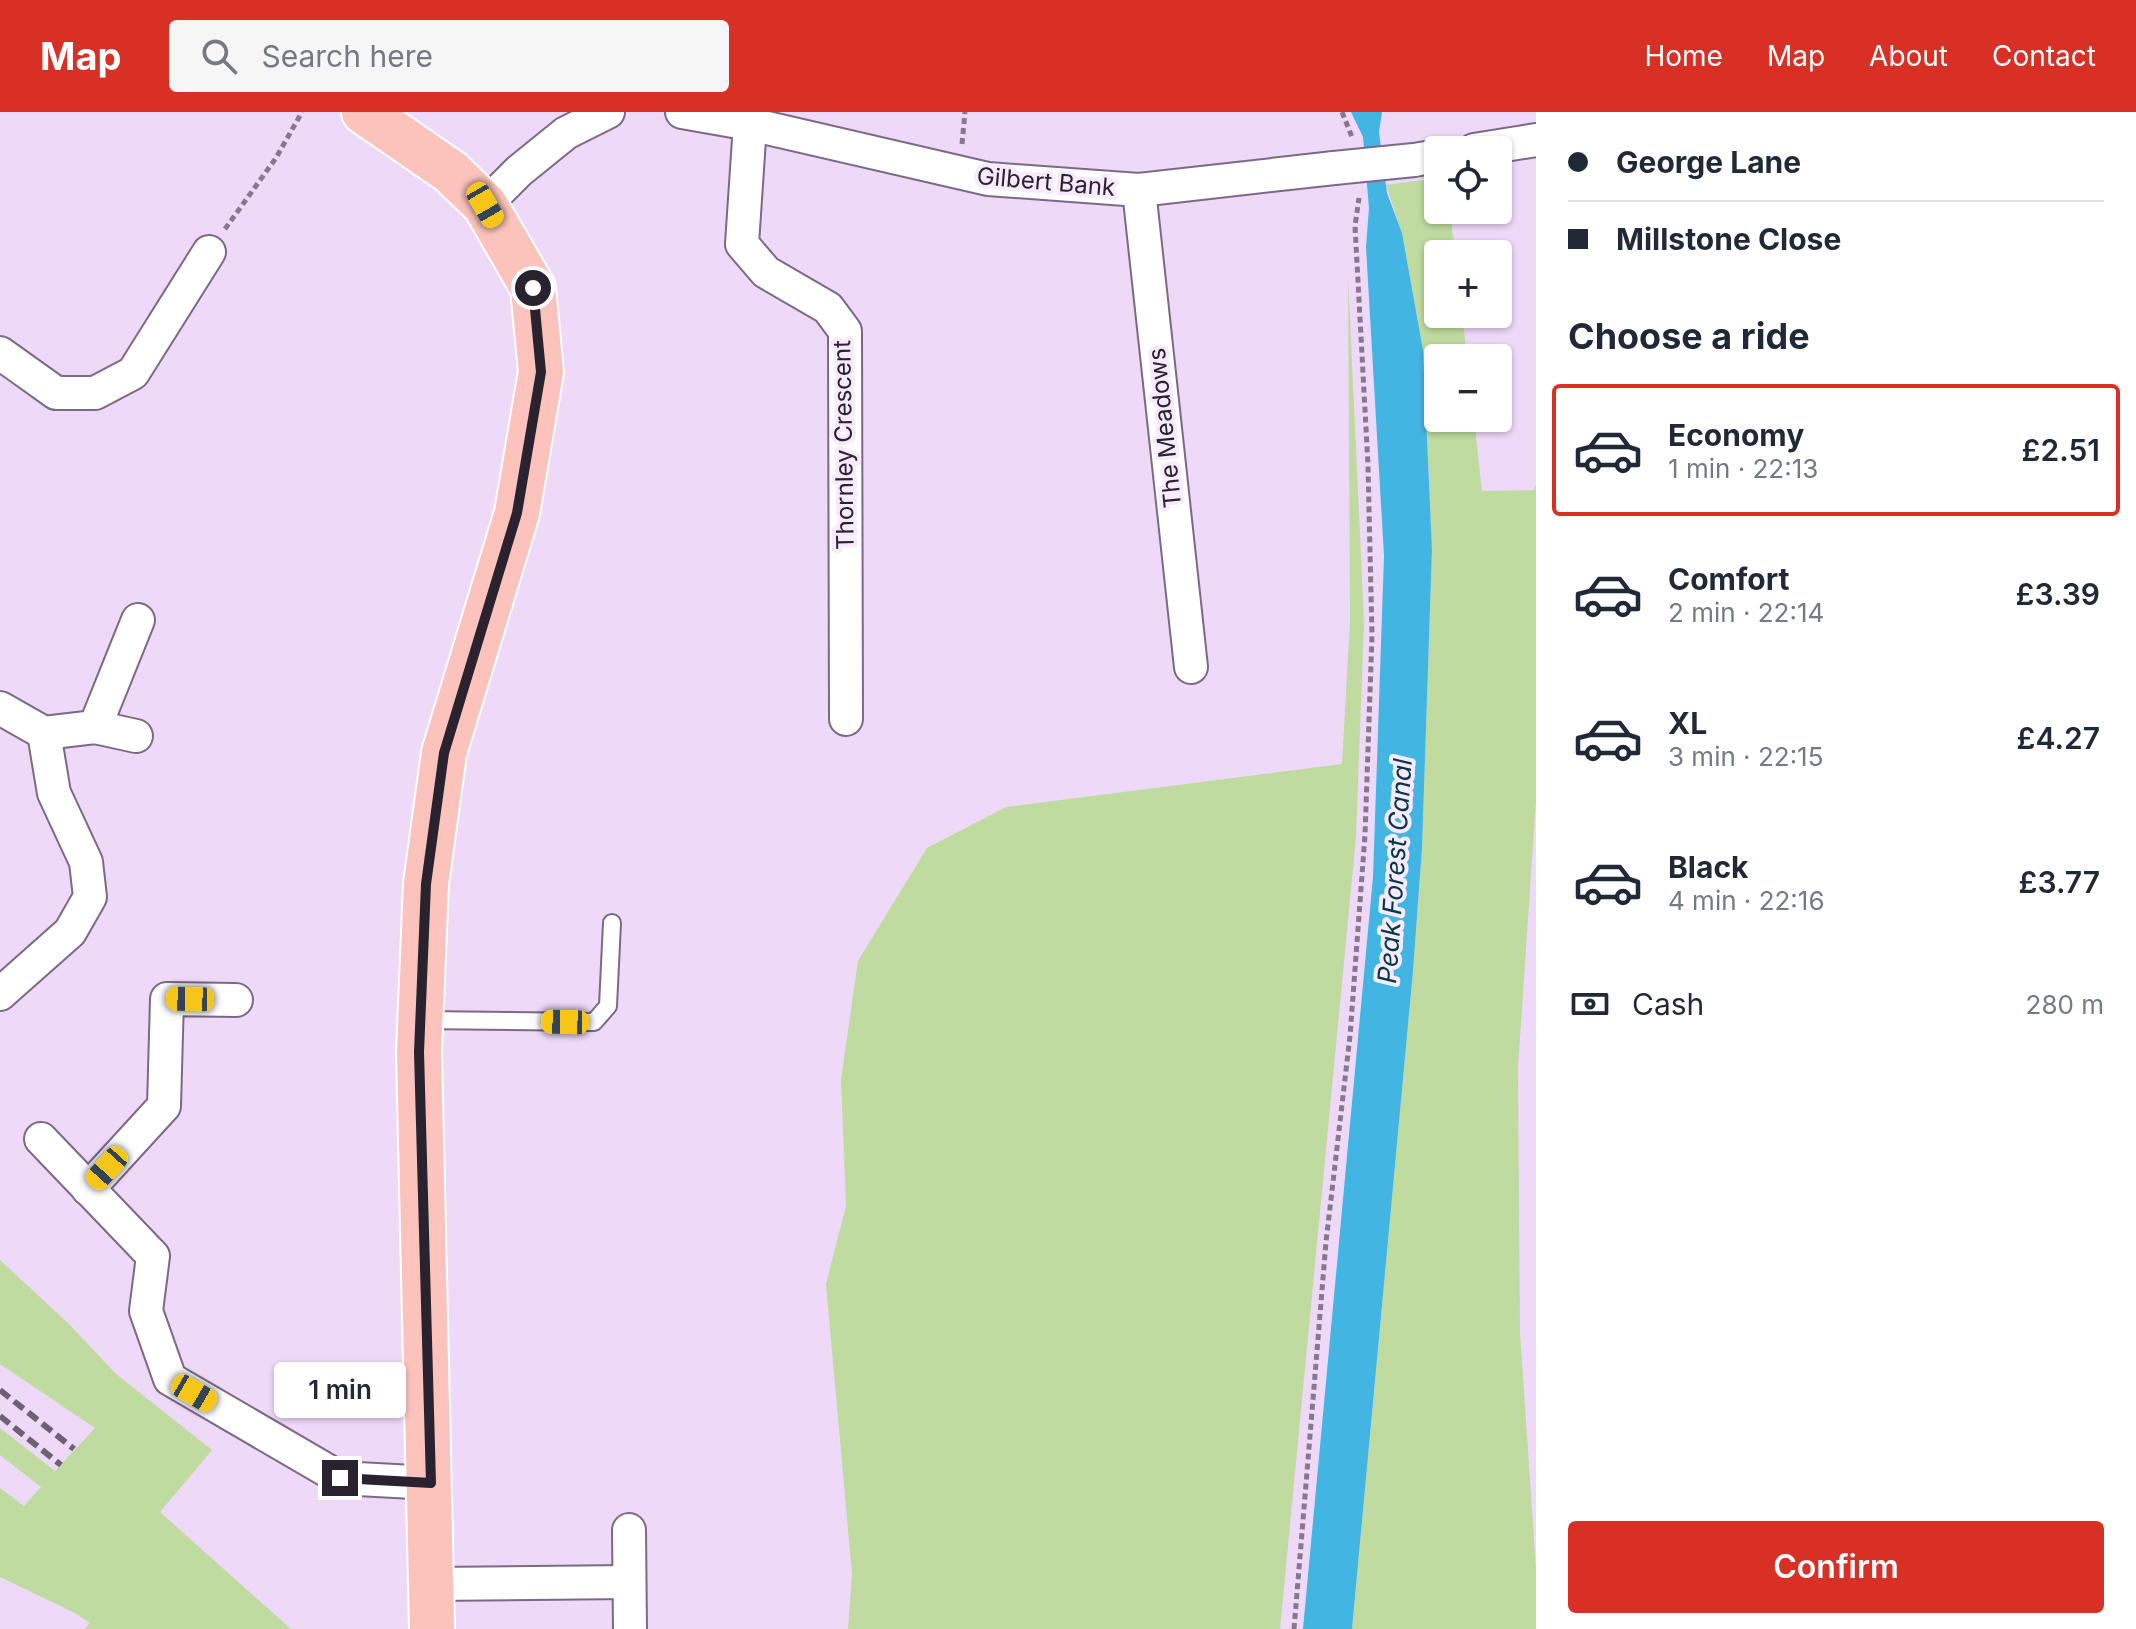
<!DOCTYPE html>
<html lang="en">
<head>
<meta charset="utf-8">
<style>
	body { margin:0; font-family:Inter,sans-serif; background:#f6f6f7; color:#1f2937; height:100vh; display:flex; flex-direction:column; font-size:30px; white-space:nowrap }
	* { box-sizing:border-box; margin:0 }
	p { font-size:26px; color:#747a83 }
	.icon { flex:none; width:44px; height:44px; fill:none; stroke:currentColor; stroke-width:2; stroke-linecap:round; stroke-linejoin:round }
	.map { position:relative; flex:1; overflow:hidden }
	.details { display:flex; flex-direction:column; background:#fff; width:600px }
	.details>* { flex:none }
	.guide { display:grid; align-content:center; height:176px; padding:0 32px; background:#fff }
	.tools { position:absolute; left:1424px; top:24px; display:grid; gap:16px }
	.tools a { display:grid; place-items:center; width:88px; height:88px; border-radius:8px; background:#fff; box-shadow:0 2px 6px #0004; font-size:40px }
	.end { position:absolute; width:36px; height:36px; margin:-18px; border:10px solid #2a222e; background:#fff; box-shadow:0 0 0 4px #fff }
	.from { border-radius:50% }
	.bubble { position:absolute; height:56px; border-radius:8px; background:#fff; box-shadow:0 2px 6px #0004; font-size:26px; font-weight:600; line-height:56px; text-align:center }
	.car { position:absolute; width:24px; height:48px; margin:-24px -12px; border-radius:10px; box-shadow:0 0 6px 2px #0007; background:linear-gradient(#f5c518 24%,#345 0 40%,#f5c518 0 76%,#345 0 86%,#f5c518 0) }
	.guide b { display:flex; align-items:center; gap:28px; height:76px; font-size:30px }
	.guide b+b { border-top:2px solid #e0e1e3 }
	.guide i { width:20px; height:20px; background:#1f2937 }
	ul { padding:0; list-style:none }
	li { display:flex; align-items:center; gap:24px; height:132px; margin:0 16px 12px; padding:0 16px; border:4px solid transparent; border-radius:8px }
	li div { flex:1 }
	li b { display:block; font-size:30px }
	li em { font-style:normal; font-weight:600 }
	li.current { border-color:#d93025 }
	li>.icon { width:72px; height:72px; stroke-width:1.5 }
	h2 { padding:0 32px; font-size:36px; line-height:96px }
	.pay { display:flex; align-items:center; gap:20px; height:88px; padding:0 32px; font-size:30px }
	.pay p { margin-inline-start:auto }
	.cta { display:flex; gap:16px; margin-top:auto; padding:16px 32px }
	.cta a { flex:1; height:92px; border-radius:8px; background:#d93025; color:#fff; font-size:32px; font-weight:600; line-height:92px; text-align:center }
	header { display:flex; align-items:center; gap:48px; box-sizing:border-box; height:112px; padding:0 40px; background:#d93025; color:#fff }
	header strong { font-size:38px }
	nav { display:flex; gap:44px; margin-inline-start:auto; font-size:28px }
	.search { width:560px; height:72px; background:#f6f6f7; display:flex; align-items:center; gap:20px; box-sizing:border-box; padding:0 28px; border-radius:8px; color:#747a83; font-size:30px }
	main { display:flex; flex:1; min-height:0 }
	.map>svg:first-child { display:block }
	.green { fill:#bfdb9f }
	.water { fill:#43b5e2 }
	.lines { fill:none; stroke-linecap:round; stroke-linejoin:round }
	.service-casing { stroke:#7c6985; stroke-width:20 }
	.minor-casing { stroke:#7c6985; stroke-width:36 }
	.primary-casing { stroke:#fff; stroke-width:48 }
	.path { stroke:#87788d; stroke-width:5; stroke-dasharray:6 4; stroke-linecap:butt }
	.service { stroke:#fff; stroke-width:16 }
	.minor { stroke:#fff; stroke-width:32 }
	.primary { stroke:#fbc3bb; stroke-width:44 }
	.rail { stroke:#6d6174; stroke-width:6; stroke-dasharray:12 6; stroke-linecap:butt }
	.minor-bridge-casing { stroke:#7c6985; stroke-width:36; stroke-linecap:butt }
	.minor-bridge { stroke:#fff; stroke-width:32 }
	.route { stroke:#2a222e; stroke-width:10 }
	.labels { text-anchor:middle; stroke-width:8; stroke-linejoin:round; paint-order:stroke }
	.street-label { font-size:24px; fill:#2a222e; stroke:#f7eafd }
	.water-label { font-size:26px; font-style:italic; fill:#033749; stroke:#f7eafd }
</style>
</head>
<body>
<header>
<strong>Map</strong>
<div class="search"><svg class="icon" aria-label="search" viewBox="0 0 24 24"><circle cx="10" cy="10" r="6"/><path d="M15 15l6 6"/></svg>Search here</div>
<nav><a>Home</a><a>Map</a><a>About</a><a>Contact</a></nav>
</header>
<main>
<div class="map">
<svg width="1536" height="1517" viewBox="0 0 1536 1517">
	<rect width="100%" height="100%" fill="#eed9f8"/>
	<g class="green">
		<polygon points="1438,66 1438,98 1450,98 1455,142 1438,142 1438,202 1462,202 1467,246 1438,246 1438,306 1474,306 1482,379 1534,378 1536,373 1536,688 1518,956 1520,1220 1536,1457 1536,1517 1352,1517 1413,859 1422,736 1432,437 1423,238 1402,121 1386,73"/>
		<polygon points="1348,165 1364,509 1356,725 1280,1517 848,1517 852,1462 826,1172 846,1094 841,968 858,849 927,736 1006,695 1342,652 1350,509"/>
		<polygon points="0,1148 69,1212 116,1262 212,1338 160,1400 291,1517 84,1517 90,1511 73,1500 0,1465 0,1376 24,1394 41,1375 0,1343 0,1316 55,1359 95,1316 0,1252"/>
	</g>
	<polygon class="water" points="1351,0 1382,0 1379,20 1387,81 1402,121 1423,238 1432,437 1422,736 1413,859 1352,1517 1303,1517 1373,765 1384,444 1366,135 1369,96 1363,25"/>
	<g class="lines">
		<g class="service-casing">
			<polyline id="service" points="422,908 594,910 608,894 612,811"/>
		</g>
		<g class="minor-casing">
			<g id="minor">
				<polyline points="682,0 750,12 988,67 1139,78 1334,56"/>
				<polyline points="750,12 742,132 766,160 828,196 845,219 846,607"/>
				<polyline points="1474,38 1536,28"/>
				<polyline points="1414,48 1438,44"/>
				<polyline points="1139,78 1191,555"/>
				<polyline points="485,93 519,59 566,21 608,0"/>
				<polyline points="0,241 56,281 95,281 133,261 209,140"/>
				<polyline points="0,596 44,621 95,615 138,508"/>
				<polyline points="95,615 136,624"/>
				<polyline points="0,882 70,820 90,785 86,750 54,681 44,621"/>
				<polyline points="41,1027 153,1144 146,1199 170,1267 340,1366 431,1371"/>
				<polyline points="88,1077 164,994 167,887 236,888"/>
				<polyline points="629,1418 630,1517"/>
				<polyline points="432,1472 629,1470"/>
			</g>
		</g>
		<g class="primary-casing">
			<polyline id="primary" points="364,0 451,60 485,93 533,176 541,260 517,401 444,641 426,772 419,940 432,1517"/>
		</g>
		<g class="path">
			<polyline points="1342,0 1352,25"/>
			<polyline points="962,32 965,0"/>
			<polyline points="225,117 276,46 302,0"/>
			<polyline points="1294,1517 1326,1130 1350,924 1365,723 1372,524 1368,353 1355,114 1359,86"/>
		</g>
		<use href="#service" class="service"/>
		<use href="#minor" class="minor"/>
		<use href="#primary" class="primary"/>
		<g class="rail">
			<polyline points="0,1278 74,1337"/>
			<polyline points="0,1304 61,1353"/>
		</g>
		<g class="minor-bridge-casing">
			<polyline id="minor-bridge" points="1334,56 1414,48"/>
		</g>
		<use href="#minor-bridge" class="minor-bridge"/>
	</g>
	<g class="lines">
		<polyline class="route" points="340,1366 431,1371 419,940 426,772 444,641 517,401 541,260 533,176"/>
	</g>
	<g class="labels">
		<g class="street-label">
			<text transform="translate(1046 70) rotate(5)" y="8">Gilbert Bank</text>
			<text transform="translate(1165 316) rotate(-96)" y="8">The Meadows</text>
			<text transform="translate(844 333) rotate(-91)" y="8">Thornley Crescent</text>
		</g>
		<g class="water-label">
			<text transform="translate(1395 759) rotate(-86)" y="9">Peak Forest Canal</text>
		</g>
	</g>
</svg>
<div class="tools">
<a><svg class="icon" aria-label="locate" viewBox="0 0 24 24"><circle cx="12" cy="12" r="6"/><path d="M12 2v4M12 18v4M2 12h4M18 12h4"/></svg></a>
<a>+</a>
<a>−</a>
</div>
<i class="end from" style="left:533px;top:176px"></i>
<i class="end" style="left:340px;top:1366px"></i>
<div class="bubble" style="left:274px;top:1250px;width:132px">1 min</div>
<i class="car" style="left:485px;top:93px;rotate:150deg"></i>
<i class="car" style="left:190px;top:887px;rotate:271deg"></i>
<i class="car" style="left:565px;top:910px;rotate:271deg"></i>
<i class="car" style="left:107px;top:1056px;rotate:222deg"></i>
<i class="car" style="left:194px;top:1281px;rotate:120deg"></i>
</div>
<section class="details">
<div class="guide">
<b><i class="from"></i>George Lane</b>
<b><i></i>Millstone Close</b>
</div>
<h2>Choose a ride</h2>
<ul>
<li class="current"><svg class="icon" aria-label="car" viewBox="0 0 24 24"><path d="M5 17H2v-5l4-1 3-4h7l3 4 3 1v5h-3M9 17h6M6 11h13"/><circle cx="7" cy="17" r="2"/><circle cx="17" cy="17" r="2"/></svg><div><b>Economy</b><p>1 min · 22:13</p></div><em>£2.51</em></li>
<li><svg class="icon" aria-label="car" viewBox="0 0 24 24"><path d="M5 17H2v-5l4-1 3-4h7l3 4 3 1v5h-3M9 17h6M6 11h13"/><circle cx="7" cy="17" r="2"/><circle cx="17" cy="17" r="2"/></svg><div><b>Comfort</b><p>2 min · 22:14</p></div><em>£3.39</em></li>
<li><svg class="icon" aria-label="car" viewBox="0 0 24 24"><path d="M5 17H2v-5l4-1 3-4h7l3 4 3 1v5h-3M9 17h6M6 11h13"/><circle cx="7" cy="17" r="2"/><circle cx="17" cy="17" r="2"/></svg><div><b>XL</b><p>3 min · 22:15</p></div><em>£4.27</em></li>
<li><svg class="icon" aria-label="car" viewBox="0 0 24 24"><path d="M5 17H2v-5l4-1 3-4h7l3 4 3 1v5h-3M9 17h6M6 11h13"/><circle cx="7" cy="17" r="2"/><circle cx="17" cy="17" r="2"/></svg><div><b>Black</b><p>4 min · 22:16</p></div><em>£3.77</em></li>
</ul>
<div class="pay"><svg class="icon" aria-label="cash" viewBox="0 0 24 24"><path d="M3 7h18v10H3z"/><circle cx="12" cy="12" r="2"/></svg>Cash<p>280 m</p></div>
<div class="cta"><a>Confirm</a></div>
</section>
</main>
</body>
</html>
